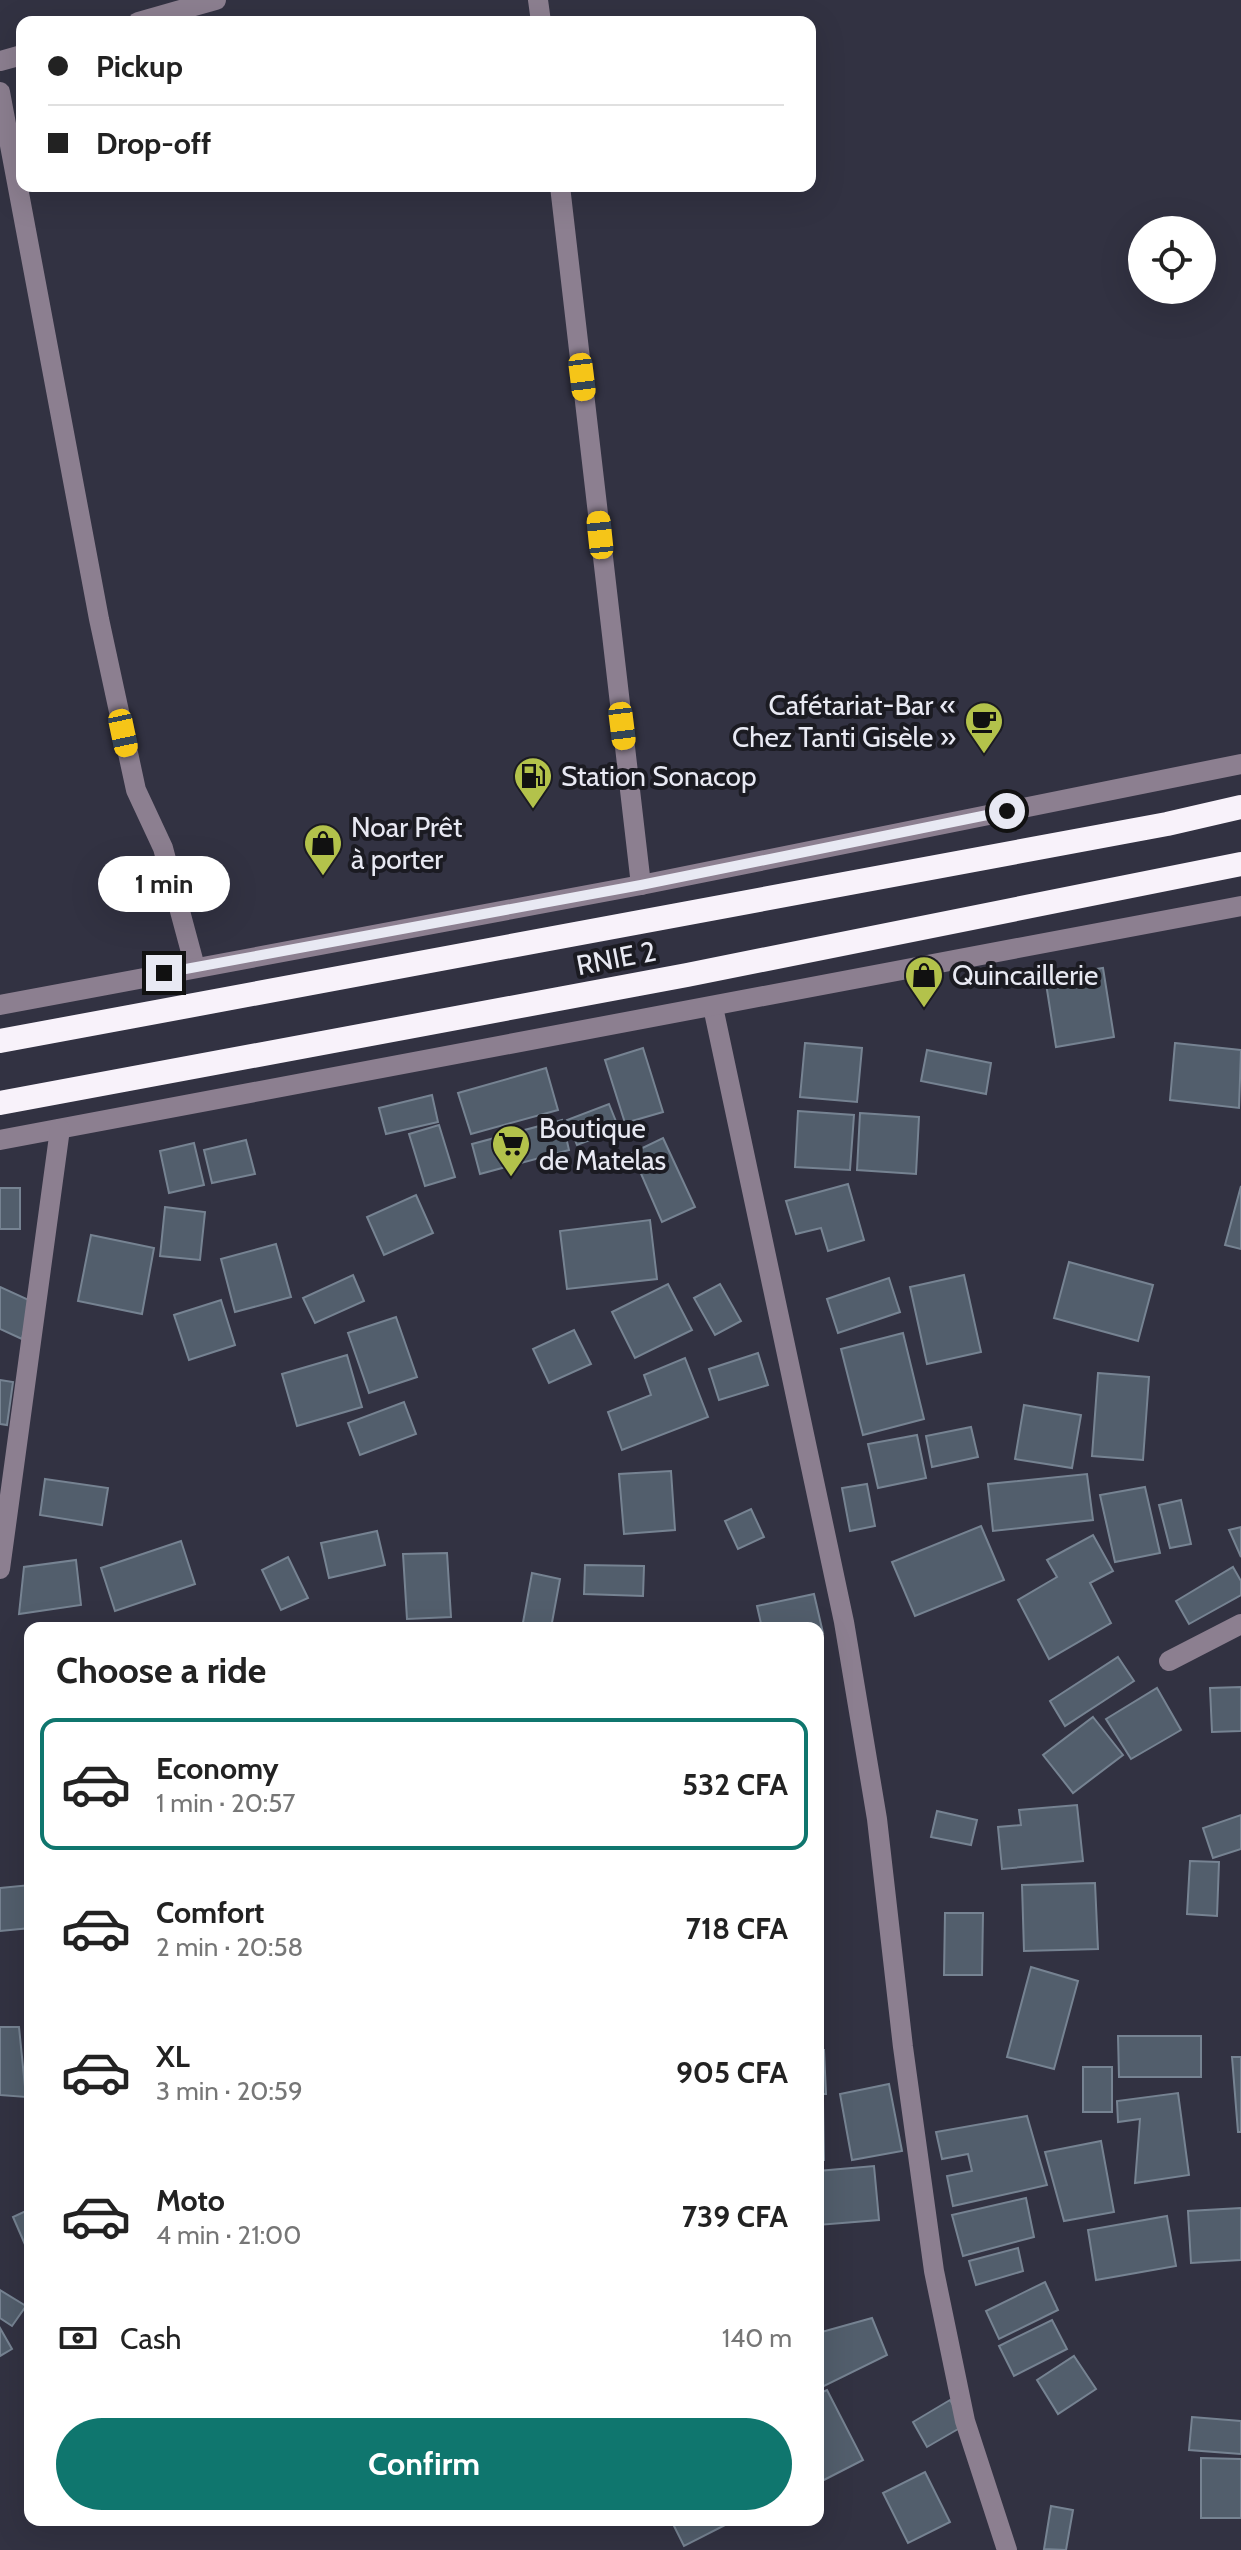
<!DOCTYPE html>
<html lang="en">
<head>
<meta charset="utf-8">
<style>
	body { margin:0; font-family:Cabin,sans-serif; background:#f2f2f2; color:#222; height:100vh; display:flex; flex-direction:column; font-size:30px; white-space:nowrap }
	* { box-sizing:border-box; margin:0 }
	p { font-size:26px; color:#767676 }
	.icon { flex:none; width:44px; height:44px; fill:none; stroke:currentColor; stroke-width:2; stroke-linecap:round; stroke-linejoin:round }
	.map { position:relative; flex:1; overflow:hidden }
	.panel { position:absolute; left:24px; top:1622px; width:800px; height:904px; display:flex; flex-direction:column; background:#fff; border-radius:16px; box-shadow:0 8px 32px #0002 }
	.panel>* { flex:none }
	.guide { position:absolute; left:16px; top:16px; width:800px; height:176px; border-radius:16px; box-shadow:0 8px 32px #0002; display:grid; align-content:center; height:176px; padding:0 32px; background:#fff }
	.tools { position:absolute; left:1128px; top:216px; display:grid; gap:16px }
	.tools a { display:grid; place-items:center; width:88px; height:88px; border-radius:50%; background:#fff; box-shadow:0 8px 32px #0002; font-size:40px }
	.end { position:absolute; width:36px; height:36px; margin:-18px; border:10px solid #e8e9f3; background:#111; box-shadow:0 0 0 4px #111 }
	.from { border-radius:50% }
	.bubble { position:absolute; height:56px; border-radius:28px; background:#fff; box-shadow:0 8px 32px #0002; font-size:26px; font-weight:700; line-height:56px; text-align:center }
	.car { position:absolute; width:24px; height:48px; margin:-24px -12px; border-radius:10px; box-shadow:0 0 6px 2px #0007; background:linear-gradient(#f5c518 24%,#345 0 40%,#f5c518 0 76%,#345 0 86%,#f5c518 0) }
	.guide b { display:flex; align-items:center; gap:28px; height:76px; font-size:30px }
	.guide b+b { border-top:2px solid #e0e0e0 }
	.guide i { width:20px; height:20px; background:#222 }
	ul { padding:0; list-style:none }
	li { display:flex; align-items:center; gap:24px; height:132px; margin:0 16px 12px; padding:0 16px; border:4px solid transparent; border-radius:16px }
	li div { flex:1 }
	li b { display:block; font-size:30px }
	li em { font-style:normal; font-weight:700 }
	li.selected { border-color:#0f766e }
	li>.icon { width:72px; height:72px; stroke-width:1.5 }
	h2 { padding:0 32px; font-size:36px; line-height:96px }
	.pay { display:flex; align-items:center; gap:20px; height:88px; padding:0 32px; font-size:30px }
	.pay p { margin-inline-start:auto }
	.button { display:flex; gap:16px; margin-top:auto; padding:16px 32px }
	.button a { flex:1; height:92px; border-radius:48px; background:#0f766e; color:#fff; font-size:32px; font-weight:700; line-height:92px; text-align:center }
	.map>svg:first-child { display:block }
	.building { fill:#525e6c; stroke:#768392; stroke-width:2 }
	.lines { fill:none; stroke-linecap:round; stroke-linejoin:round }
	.minor { stroke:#8c7f90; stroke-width:20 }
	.highway { stroke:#f8f2fa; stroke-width:24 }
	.route { stroke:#e8e9f3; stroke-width:10 }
	.labels { text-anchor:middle; stroke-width:8; stroke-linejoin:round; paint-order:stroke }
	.poi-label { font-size:28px; fill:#e8e9f3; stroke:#1b1b22; text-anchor:start }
	.street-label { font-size:28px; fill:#e8e9f3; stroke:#1b1b22 }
</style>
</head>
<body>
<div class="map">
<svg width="1241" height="2550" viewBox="0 0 1241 2550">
	<rect width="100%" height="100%" fill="#323242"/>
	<g class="building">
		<polygon points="1103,968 1114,1037 1056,1047 1045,977"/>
		<polygon points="805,1043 862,1048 857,1102 800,1097"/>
		<polygon points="1175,1043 1241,1050 1239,1108 1170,1100"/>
		<polygon points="643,1048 663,1112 625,1123 605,1060"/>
		<polygon points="927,1050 991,1063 986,1094 921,1081"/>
		<polygon points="546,1068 558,1110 471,1134 458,1093"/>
		<polygon points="432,1095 438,1122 386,1134 379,1108"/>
		<polygon points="609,1104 619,1129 577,1145 567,1120"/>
		<polygon points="798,1111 854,1115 850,1170 795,1167"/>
		<polygon points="860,1113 919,1117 916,1174 857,1170"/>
		<polygon points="562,1120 569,1150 480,1174 472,1144"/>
		<polygon points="439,1125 455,1177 425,1186 409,1134"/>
		<polygon points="663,1138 695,1207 662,1222 632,1153"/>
		<polygon points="246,1140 255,1174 212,1183 204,1150"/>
		<polygon points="194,1143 204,1185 169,1193 160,1151"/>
		<polygon points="848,1184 864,1240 828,1251 821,1228 796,1234 786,1201"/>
		<polygon points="1241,1186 1241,1249 1225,1245"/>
		<rect x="0" y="1188" width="20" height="41"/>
		<polygon points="416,1195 433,1233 384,1255 367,1217"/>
		<polygon points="165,1207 205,1212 200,1260 160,1256"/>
		<polygon points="650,1220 657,1279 567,1289 560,1231"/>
		<polygon points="91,1235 154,1248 142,1314 78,1301"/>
		<polygon points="276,1244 291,1297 235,1312 221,1259"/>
		<polygon points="1069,1262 1153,1285 1138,1341 1054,1318"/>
		<polygon points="353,1275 364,1301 315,1323 303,1298"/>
		<polygon points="964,1275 981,1352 927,1364 910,1287"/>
		<polygon points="889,1278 900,1312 838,1333 827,1299"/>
		<polygon points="668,1284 692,1330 635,1358 612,1312"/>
		<polygon points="720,1284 741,1321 715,1335 694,1298"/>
		<polygon points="0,1287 31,1301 22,1339 0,1329"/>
		<polygon points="221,1300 235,1345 189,1360 174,1315"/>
		<polygon points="396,1317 417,1377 369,1393 348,1333"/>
		<polygon points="574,1330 591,1364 549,1383 533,1349"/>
		<polygon points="903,1333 924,1419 863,1435 841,1349"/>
		<polygon points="758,1353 768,1385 719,1400 709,1369"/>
		<polygon points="347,1355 362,1407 297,1426 282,1374"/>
		<polygon points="685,1358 708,1417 622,1450 608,1412 651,1395 644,1375"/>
		<polygon points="1098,1373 1149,1377 1143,1460 1092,1456"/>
		<polygon points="0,1380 13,1382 7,1425 0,1424"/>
		<polygon points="404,1402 416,1434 360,1455 348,1423"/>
		<polygon points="1024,1405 1081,1415 1072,1468 1015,1459"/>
		<polygon points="971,1427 978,1457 932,1467 926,1436"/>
		<polygon points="917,1435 926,1478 878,1488 868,1444"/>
		<polygon points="671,1471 675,1530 624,1534 619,1474"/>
		<polygon points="1087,1474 1093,1520 993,1531 988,1484"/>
		<polygon points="45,1479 108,1488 102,1525 40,1515"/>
		<polygon points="867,1484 875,1526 850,1531 842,1488"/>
		<polygon points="1145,1487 1160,1553 1115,1562 1100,1495"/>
		<polygon points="1181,1500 1191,1544 1170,1548 1159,1505"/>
		<polygon points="751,1509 764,1537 738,1549 725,1521"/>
		<polygon points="981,1526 1004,1580 915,1616 892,1562"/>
		<polygon points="1241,1527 1241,1557 1229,1530"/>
		<polygon points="377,1531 385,1565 329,1578 321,1543"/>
		<polygon points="1093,1535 1113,1571 1090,1583 1111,1623 1049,1659 1018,1600 1057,1577 1047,1560"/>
		<polygon points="181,1541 195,1584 115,1611 101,1568"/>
		<polygon points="447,1553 451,1617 407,1619 403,1554"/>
		<polygon points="288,1557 308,1598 281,1610 262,1570"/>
		<polygon points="76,1560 81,1605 19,1614 24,1567"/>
		<polygon points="585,1565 644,1566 643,1596 584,1594"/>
		<polygon points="1233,1567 1241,1581 1241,1595 1189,1624 1176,1601"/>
		<polygon points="532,1573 560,1579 551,1628 522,1628"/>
		<polygon points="814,1594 823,1633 818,1634 818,1628 762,1628 757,1606"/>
		<polygon points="1118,1657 1134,1681 1065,1726 1050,1701"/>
		<polygon points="1241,1687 1241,1731 1212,1732 1210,1688"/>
		<polygon points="1157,1688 1181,1730 1131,1759 1106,1719"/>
		<polygon points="1093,1717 1123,1755 1073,1793 1043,1755"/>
		<polygon points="1077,1805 1083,1861 1002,1869 998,1827 1021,1825 1019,1810"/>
		<polygon points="937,1811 977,1820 971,1845 931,1837"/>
		<polygon points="1241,1815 1241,1849 1213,1858 1203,1828"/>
		<polygon points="1190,1861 1219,1862 1217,1916 1187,1914"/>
		<polygon points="1095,1883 1098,1949 1024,1951 1022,1885"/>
		<polygon points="30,1885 30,1928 0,1931 0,1888"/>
		<polygon points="945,1913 983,1913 982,1975 944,1975"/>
		<polygon points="1031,1967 1078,1981 1054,2069 1007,2057"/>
		<polygon points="0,2027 19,2027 26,2097 0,2095"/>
		<polygon points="1118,2036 1201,2036 1201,2077 1119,2077"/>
		<polygon points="818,2050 824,2050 826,2094 818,2094"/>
		<polygon points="1232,2057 1241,2057 1241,2132 1238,2132"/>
		<rect x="1083" y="2067" width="29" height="45"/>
		<polygon points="889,2084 902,2151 852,2160 840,2094"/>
		<polygon points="1178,2093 1189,2175 1135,2183 1140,2119 1118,2122 1117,2101"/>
		<polygon points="818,2100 823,2100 824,2160 818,2160"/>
		<polygon points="1027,2116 1047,2185 953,2206 947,2176 972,2171 968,2154 942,2159 936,2132"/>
		<polygon points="1101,2141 1114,2212 1064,2221 1045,2152"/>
		<polygon points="874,2166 879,2220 818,2225 818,2171"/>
		<polygon points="1026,2198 1034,2237 963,2256 952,2215"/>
		<polygon points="1241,2208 1241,2260 1191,2263 1188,2211"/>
		<polygon points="30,2209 30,2256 13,2217"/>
		<polygon points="1167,2216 1176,2266 1096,2280 1088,2230"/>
		<polygon points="1018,2248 1023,2271 976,2285 969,2261"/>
		<polygon points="1045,2282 1058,2310 999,2339 986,2311"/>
		<polygon points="0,2290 26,2306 12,2326 0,2318"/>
		<polygon points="872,2318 887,2355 818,2389 818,2333"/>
		<polygon points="1052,2320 1067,2349 1014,2376 999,2346"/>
		<polygon points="0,2328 12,2349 0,2356"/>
		<polygon points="1074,2356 1096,2389 1058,2414 1037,2380"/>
		<polygon points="827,2390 863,2460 818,2483 818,2394"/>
		<polygon points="950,2400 965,2425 927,2447 913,2422"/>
		<polygon points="1192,2417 1241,2421 1241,2454 1189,2450"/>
		<polygon points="1201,2458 1241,2459 1241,2518 1201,2518"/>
		<polygon points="925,2472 950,2522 908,2543 883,2493"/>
		<polygon points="1051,2506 1073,2510 1066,2550 1044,2549"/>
		<polygon points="671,2520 730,2520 731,2522 684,2546"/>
	</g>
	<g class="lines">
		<g class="minor">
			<polyline points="538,0 541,22"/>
			<polyline points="138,22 216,0"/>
			<polyline points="0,61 22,55"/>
			<polyline points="0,92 99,619 136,790 163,848 195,967"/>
			<polyline points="560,186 641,885"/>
			<polyline points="0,1005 641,885 1241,764"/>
			<polyline points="713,1007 844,1622 877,1819 903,2047 934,2271 965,2421 1007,2550"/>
			<polyline points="0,1140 1241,906"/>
			<polyline points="0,1569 60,1129"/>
			<polyline points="1169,1661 1241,1624"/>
		</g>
		<g class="highway">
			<polyline points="0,1041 1167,824 1241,807"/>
			<polyline points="0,1103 687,975 1241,864"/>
		</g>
	</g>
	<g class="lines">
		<polyline class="route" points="164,973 641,885 1007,811"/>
	</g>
	<defs>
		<g id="cafe-pin" transform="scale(2)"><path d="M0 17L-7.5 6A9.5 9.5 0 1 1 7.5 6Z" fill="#b3c24b" stroke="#1b1b22"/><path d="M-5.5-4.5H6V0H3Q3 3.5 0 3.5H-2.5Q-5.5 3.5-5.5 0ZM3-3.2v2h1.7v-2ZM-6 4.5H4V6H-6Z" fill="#111"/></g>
		<g id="fuel-pin" transform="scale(2)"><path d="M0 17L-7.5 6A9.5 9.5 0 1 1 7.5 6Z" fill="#b3c24b" stroke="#1b1b22"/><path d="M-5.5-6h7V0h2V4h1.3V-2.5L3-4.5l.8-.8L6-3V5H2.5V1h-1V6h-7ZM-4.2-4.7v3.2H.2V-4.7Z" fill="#111"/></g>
		<g id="shop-pin" transform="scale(2)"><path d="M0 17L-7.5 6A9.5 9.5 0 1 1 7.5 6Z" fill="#b3c24b" stroke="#1b1b22"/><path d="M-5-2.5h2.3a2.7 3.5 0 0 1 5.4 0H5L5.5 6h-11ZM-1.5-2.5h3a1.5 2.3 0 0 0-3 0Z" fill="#111"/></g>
		<g id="supermarket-pin" transform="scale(2)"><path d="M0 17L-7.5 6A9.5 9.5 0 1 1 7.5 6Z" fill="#b3c24b" stroke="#1b1b22"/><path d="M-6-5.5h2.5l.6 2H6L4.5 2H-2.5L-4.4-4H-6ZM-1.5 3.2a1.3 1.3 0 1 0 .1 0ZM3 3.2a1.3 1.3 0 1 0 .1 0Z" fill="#111"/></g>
	</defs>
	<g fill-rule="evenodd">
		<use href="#cafe-pin" x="984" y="721"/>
		<use href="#fuel-pin" x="533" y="776"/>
		<use href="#shop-pin" x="323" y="843"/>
		<use href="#shop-pin" x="924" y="975"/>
		<use href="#supermarket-pin" x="511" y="1144"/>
	</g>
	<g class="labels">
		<g class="poi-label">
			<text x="956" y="715" text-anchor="end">Cafétariat-Bar «<tspan x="956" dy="32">Chez Tanti Gisèle »</tspan></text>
			<text x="561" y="786">Station Sonacop</text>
			<text x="351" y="837">Noar Prêt<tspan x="351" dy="32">à porter</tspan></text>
			<text x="952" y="985">Quincaillerie</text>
			<text x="539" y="1138">Boutique<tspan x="539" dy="32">de Matelas</tspan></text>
		</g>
		<g class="street-label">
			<text transform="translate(616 958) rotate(-11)" y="10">RNIE 2</text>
		</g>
	</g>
</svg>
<div class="tools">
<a><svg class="icon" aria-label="locate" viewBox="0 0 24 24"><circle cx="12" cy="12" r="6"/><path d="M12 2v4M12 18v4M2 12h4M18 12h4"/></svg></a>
</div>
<i class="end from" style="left:1007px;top:811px"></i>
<i class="end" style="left:164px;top:973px"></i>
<div class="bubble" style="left:98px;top:856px;width:132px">1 min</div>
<i class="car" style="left:582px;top:377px;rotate:173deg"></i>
<i class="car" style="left:600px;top:535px;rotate:354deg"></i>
<i class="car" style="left:622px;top:726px;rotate:173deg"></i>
<i class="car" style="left:123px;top:733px;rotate:168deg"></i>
<div class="guide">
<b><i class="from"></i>Pickup</b>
<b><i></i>Drop-off</b>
</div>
<section class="panel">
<h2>Choose a ride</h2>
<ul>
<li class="selected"><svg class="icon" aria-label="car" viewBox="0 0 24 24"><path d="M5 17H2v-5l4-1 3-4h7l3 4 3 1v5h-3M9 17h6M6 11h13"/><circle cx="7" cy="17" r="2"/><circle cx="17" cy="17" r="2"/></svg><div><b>Economy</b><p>1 min · 20:57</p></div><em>532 CFA</em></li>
<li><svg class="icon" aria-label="car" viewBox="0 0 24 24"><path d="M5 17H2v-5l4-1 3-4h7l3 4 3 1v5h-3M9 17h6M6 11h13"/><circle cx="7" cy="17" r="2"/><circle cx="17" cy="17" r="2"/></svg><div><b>Comfort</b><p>2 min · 20:58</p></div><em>718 CFA</em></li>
<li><svg class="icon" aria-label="car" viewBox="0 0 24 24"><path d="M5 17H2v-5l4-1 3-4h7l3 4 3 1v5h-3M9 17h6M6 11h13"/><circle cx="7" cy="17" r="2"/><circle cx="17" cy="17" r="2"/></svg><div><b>XL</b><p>3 min · 20:59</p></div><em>905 CFA</em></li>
<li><svg class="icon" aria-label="car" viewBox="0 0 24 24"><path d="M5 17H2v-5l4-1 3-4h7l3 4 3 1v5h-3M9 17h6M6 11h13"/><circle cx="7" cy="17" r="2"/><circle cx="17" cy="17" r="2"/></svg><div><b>Moto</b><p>4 min · 21:00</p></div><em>739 CFA</em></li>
</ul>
<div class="pay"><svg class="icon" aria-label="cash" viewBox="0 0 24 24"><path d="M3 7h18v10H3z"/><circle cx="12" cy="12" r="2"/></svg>Cash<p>140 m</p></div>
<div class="button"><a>Confirm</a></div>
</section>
</div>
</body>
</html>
